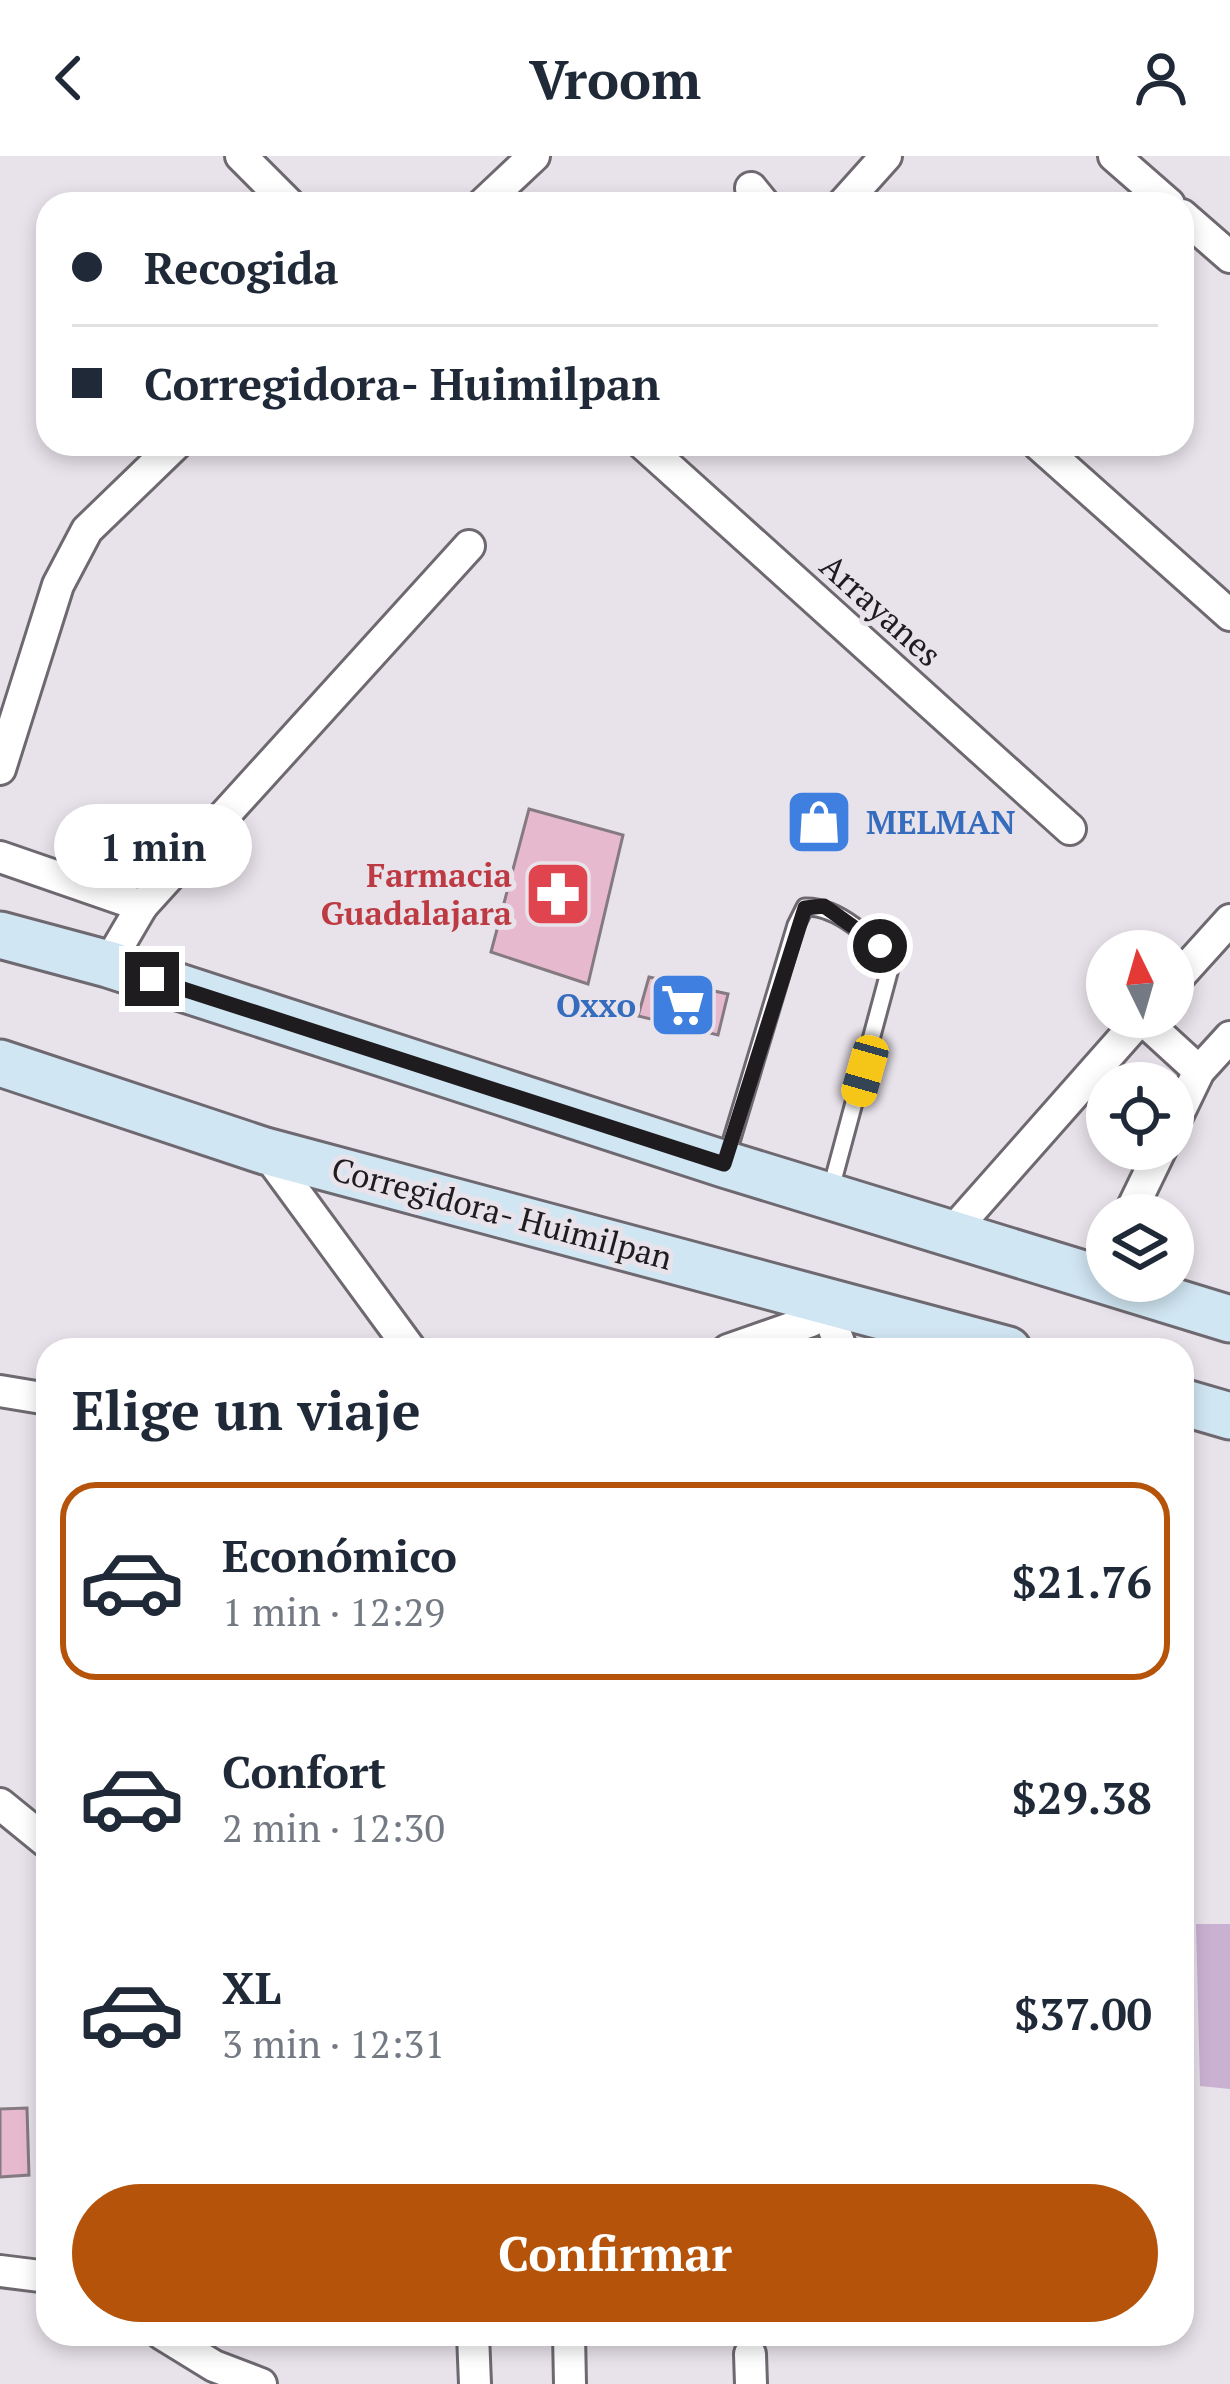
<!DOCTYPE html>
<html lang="es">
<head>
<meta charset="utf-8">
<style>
	body { margin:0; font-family:"PT Serif",serif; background:#f6f6f7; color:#1f2937; height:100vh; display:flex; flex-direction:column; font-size:45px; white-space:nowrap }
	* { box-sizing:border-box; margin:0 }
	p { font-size:39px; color:#747a83 }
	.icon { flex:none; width:66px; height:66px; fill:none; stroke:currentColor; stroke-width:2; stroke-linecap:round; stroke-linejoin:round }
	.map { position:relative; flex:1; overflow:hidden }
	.panel { position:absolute; left:36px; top:1182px; width:1158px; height:1008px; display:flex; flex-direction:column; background:#fff; border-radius:36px; box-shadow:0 6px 18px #0003 }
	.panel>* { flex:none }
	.top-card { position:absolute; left:36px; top:36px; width:1158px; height:264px; border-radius:36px; box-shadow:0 6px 18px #0003; display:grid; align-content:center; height:264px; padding:0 36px; background:#fff }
	.needle { width:78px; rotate:355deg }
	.fabs { position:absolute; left:1086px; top:774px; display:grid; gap:24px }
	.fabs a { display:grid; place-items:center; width:108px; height:108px; border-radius:50%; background:#fff; box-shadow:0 6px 18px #0003; font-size:60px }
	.end { position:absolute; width:54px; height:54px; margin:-27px; border:15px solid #1e1c1f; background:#fff; box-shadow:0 0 0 6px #fff }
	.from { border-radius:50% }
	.bubble { position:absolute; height:84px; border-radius:42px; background:#fff; box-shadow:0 6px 18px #0003; font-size:39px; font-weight:700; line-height:84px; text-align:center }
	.car { position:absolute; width:36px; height:72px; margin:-36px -18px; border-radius:15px; box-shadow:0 0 9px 3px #0007; background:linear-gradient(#f5c518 24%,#345 0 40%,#f5c518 0 76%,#345 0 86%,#f5c518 0) }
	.top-card b { display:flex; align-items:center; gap:42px; height:114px; font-size:45px }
	.top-card b+b { border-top:3px solid #e0e1e3 }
	.top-card i { width:30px; height:30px; background:#1f2937 }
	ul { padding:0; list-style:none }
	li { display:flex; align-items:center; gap:36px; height:198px; margin:0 24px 18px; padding:0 12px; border:6px solid transparent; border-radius:36px }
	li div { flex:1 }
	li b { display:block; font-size:45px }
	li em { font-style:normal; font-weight:700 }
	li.selected { border-color:#b45309 }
	li>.icon { width:108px; height:108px; stroke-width:1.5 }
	h2 { padding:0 36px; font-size:54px; line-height:144px }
	.button { display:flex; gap:24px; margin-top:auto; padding:24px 36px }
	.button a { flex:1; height:138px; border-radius:72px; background:#b45309; color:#fff; font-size:48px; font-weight:700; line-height:138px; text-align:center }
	header { display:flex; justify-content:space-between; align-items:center; height:156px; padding:0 36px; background:#fff; font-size:54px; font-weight:700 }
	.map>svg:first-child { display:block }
	.green { fill:#cab1d2 }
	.building { fill:#e7b9cf; stroke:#847a7f; stroke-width:3 }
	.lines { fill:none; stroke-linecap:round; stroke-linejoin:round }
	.service-casing { stroke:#6e6870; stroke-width:21 }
	.minor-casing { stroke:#6e6870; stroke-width:36 }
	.secondary-casing { stroke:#6e6870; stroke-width:51 }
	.service { stroke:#fff; stroke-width:15 }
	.minor { stroke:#fff; stroke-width:30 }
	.secondary { stroke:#d0e6f2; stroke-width:45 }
	.route { stroke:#1e1c1f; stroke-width:15 }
	.labels { text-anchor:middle; stroke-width:10; stroke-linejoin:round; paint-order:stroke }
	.street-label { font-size:33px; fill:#1e1c1f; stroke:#e8e2ea }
	.shop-label { font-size:33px; font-weight:bold; fill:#366cbe; stroke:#e8e2ea; text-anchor:start }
	.health-label { font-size:33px; font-weight:bold; fill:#be3a42; stroke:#e8e2ea; text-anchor:end }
</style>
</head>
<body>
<header><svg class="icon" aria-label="back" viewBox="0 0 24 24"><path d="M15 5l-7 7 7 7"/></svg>Vroom<svg class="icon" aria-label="person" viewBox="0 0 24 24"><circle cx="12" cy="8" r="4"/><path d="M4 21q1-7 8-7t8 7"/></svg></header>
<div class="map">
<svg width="1230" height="2228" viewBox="0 0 1230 2228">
	<rect width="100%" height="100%" fill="#e8e2ea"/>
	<polygon class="green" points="1196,1768 1230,1768 1230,1933 1200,1930"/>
	<g class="building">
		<polygon points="529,653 623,679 588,828 491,796"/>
		<polygon points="649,821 728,838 718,879 638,860"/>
		<polygon points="27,1952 29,2019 0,2021 0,1953"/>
	</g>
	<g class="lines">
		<g class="service-casing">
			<path id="service" d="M725,1006L796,769L805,751C837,750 874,782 891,809L830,1036"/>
		</g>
		<g class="minor-casing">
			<g id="minor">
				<polyline points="241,0 289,48"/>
				<polyline points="1114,0 1169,48"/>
				<polyline points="751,32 764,48"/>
				<polyline points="483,48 534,0"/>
				<polyline points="843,48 886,0"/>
				<polyline points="1182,59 1230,101"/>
				<polyline points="643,288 1070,673"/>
				<polyline points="1038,288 1230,459"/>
				<polyline points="0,613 58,429 87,374 176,288"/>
				<polyline points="0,701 142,750"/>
				<polyline points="108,808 142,750 469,390"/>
				<polyline points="1173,827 1230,764"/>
				<polyline points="1141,862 1199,915"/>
				<polyline points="1173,969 1199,915 1230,881"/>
				<polyline points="265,995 411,1194"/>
				<polyline points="1129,1059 1161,993"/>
				<polyline points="952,1076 1142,861"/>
				<polyline points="821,1140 842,1194"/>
				<polyline points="728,1194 811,1165 821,1140"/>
				<polyline points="0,1235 48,1243"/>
				<polyline points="0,1648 48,1687"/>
				<polyline points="0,2115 48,2121"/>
				<polyline points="162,2178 214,2210 261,2228"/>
				<polyline points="473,2178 475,2228"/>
				<polyline points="569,2178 570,2228"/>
				<polyline points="750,2198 751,2228"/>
			</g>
		</g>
		<g class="secondary-casing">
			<g id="secondary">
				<polyline points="0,779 108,808 724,1008 1230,1163"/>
				<polyline points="0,907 265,995 1008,1194"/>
				<polyline points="1182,1246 1230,1260"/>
			</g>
		</g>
		<use href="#service" class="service"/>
		<use href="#minor" class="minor"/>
		<use href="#secondary" class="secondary"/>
	</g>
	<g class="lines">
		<polyline class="route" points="152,823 724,1008 805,752 824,750 880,790"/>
	</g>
	<defs>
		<g id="shop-square" transform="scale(3.45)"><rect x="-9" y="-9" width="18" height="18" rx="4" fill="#3f7fe0" stroke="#e8e2ea"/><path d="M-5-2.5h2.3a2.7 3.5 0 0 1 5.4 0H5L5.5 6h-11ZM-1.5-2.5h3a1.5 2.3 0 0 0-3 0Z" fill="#fff"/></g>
		<g id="pharmacy-square" transform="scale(3.45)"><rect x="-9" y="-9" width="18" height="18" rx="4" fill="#e0444e" stroke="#e8e2ea"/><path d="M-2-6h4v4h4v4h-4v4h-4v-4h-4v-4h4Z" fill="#fff"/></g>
		<g id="supermarket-square" transform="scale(3.45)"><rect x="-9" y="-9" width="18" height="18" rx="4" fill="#3f7fe0" stroke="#e8e2ea"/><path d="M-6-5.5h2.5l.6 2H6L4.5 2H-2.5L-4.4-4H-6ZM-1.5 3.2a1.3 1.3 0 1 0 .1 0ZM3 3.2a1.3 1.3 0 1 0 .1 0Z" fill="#fff"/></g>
	</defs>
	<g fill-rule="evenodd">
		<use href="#shop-square" x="819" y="666"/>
		<use href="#pharmacy-square" x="558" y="738"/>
		<use href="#supermarket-square" x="683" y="849"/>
	</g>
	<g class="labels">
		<g class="street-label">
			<text transform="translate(881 454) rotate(42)" y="12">Arrayanes</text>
			<text transform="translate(502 1057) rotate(15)" y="12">Corregidora- Huimilpan</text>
		</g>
		<g class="shop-label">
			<text x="866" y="678">MELMAN</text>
			<text x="636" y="861" text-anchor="end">Oxxo</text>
		</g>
		<g class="health-label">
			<text x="512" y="731">Farmacia<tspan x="512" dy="38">Guadalajara</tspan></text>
		</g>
	</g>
</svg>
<div class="fabs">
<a><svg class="needle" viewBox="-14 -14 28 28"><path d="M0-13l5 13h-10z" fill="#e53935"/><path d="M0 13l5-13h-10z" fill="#747a83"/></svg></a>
<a><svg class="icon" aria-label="locate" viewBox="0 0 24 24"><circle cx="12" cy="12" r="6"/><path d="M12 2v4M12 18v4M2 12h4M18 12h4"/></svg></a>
<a><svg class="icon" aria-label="layers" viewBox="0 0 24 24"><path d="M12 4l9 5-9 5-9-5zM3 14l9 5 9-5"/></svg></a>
</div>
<i class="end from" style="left:880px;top:790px"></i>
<i class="end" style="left:152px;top:823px"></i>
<div class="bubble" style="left:54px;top:648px;width:198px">1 min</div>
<i class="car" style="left:865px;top:915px;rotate:196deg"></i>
<div class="top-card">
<b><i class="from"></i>Recogida</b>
<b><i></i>Corregidora- Huimilpan</b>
</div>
<section class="panel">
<h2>Elige un viaje</h2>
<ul>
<li class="selected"><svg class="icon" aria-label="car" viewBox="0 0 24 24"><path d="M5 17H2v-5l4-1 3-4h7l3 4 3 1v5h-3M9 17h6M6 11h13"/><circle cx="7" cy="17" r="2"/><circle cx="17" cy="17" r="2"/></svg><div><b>Económico</b><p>1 min · 12:29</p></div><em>$21.76</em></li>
<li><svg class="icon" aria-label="car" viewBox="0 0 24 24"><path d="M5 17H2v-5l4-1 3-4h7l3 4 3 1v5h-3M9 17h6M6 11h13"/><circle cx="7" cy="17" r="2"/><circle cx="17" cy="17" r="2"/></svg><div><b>Confort</b><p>2 min · 12:30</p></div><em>$29.38</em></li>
<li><svg class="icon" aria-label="car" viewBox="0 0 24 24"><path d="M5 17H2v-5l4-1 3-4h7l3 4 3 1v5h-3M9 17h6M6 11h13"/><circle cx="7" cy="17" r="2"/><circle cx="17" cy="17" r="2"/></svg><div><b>XL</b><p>3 min · 12:31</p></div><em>$37.00</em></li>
</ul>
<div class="button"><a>Confirmar</a></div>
</section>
</div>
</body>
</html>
